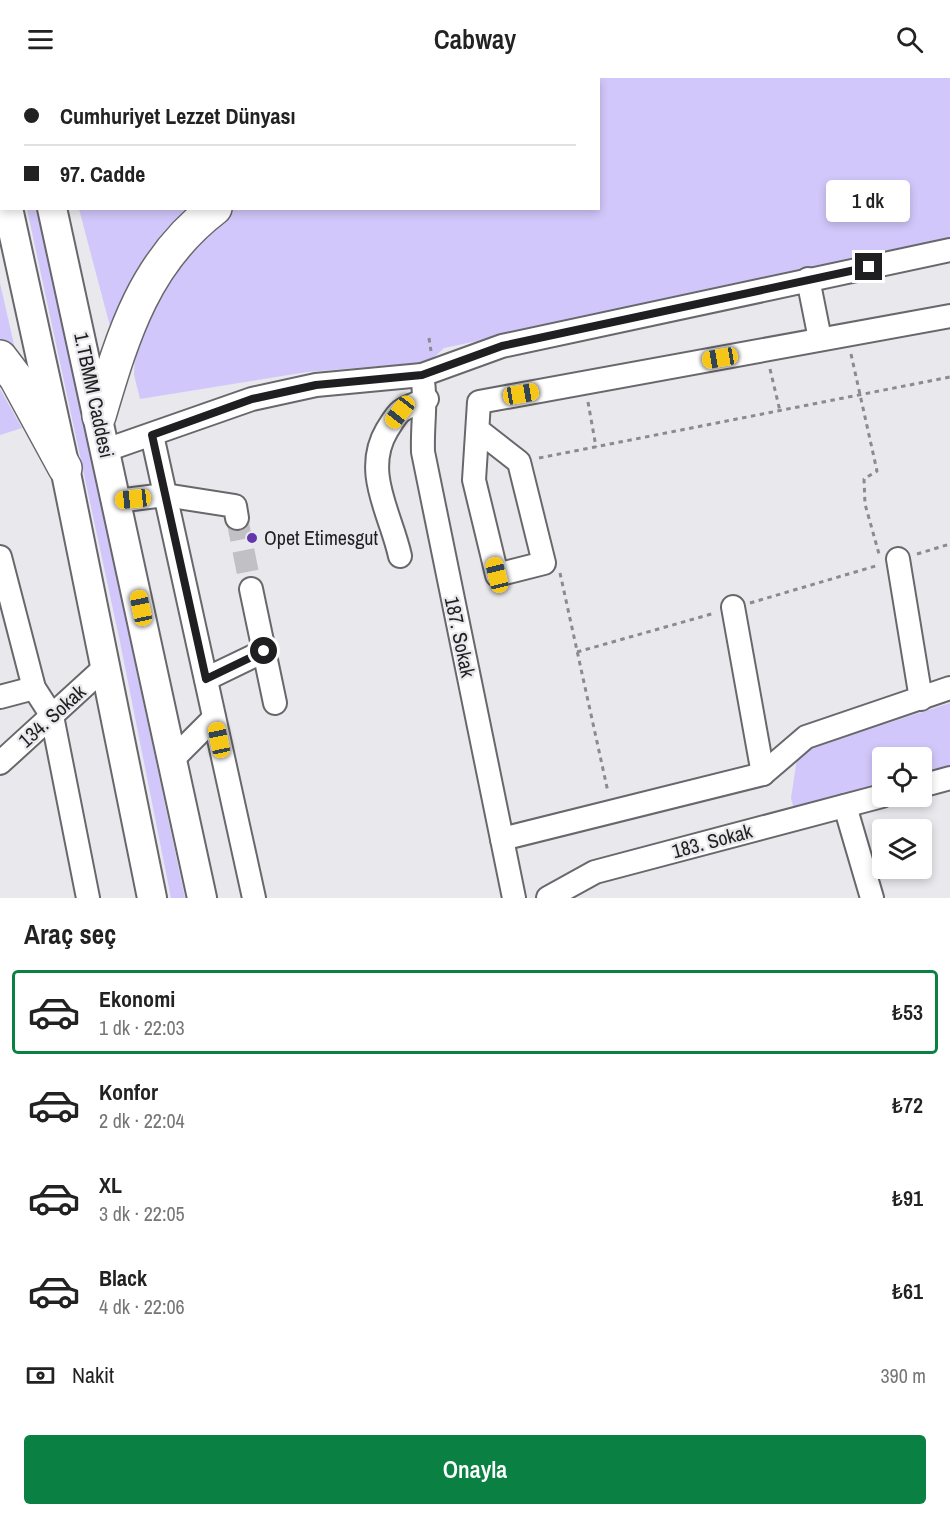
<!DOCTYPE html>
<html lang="tr">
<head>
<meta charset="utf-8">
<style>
	body { margin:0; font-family:"Archivo Narrow",sans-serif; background:#f2f2f2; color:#222; height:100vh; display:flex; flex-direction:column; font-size:22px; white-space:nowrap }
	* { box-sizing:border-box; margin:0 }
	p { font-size:20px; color:#767676 }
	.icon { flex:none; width:33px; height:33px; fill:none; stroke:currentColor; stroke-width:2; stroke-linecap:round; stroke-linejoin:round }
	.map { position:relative; height:820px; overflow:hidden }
	.panel { display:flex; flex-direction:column; background:#fff; flex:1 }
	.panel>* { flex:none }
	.banner { position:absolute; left:0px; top:0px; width:600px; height:132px; box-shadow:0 3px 9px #0003; display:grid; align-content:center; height:132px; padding:0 24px; background:#fff }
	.buttons { position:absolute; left:872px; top:669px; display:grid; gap:12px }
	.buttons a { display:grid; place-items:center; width:60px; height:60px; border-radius:6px; background:#fff; box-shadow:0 3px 9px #0003; font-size:30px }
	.end { position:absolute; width:27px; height:27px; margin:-14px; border:8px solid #1f1f21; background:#fff; box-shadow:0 0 0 3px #fff }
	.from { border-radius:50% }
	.bubble { position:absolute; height:42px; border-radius:6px; background:#fff; box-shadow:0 3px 9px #0003; font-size:20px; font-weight:600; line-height:42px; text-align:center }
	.car { position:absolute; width:18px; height:36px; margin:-18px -9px; border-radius:8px; box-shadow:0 0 4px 2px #0007; background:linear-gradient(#f5c518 24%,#345 0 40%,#f5c518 0 76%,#345 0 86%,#f5c518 0) }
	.banner b { display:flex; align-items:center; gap:21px; height:57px; font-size:22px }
	.banner b+b { border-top:2px solid #e0e0e0 }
	.banner i { width:15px; height:15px; background:#222 }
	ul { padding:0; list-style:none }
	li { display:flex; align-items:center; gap:18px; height:84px; margin:0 12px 9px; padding:0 12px; border:3px solid transparent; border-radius:6px }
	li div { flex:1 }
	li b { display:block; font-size:22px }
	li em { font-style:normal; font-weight:600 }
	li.current { border-color:#0b8043 }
	li>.icon { width:54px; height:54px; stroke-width:1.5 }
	h2 { padding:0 24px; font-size:27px; line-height:72px }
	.pay { display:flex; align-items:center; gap:15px; height:66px; padding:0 24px; font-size:22px }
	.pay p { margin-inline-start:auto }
	.primary-button { display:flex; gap:12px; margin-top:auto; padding:12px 24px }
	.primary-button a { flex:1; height:69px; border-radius:6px; background:#0b8043; color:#fff; font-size:24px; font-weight:600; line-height:69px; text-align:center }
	header { display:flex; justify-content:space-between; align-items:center; height:78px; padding:0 24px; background:#fff; font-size:27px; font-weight:600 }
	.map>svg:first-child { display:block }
	.green { fill:#d2c7fa }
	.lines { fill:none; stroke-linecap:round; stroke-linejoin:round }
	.minor-tunnel { stroke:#c1c0c4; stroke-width:22; stroke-dasharray:22 11; stroke-linecap:butt }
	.minor-casing { stroke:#68676b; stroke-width:26 }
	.major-casing { stroke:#68676b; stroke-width:32 }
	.highway-casing { stroke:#68676b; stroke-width:36 }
	.path { stroke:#8b8b8f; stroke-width:3; stroke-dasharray:4.5 4.5; stroke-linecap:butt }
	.minor { stroke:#fff; stroke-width:22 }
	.major { stroke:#fff; stroke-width:28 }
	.highway { stroke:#fff; stroke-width:33 }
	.route { stroke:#1f1f21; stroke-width:8 }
	.poi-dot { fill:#6336ae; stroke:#e9e8ed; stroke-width:2 }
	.labels { text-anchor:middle; stroke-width:4.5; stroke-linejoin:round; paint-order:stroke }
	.street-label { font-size:20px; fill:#1f1f21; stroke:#e9e8ed }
	.poi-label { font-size:20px; fill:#1f1f21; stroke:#e9e8ed; text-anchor:start }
</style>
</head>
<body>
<header><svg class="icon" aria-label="menu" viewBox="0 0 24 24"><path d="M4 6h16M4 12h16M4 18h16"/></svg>Cabway<svg class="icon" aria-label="search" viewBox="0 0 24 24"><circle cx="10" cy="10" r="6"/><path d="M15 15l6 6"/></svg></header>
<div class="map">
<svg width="950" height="820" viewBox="0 0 950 820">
	<rect width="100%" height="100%" fill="#e9e8ed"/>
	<g class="green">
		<polygon points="490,0 950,0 950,162 444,270 429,284 307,294 140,321 134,297 135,274 151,228 205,150 234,131 598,130 598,2 486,1"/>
		<polygon points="27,131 38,131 185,820 171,820 120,564"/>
		<polygon points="79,131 196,131 111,252"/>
		<polygon points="0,205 17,280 0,264"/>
		<polygon points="0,311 22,350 0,357"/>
		<polygon points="950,625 950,690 921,698 921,680 882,680 882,710 795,736 791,720 798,674"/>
	</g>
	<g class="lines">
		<polyline class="minor-tunnel" points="237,440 251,511"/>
		<g class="minor-casing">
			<g id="minor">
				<polyline points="808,201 820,261"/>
				<path d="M422,297C427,325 422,345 423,374L514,820"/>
				<polyline points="478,352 519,384 544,485 497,497 474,402 479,324 950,238"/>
				<polyline points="152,357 254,820"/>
				<polyline points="106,372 252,321 316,307 422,297 502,268 950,172"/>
				<polyline points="117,423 165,417 235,428 237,440"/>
				<path d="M400,478C391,436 362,394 387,352C391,346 395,338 401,333C408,328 419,325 427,321"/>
				<polyline points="0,479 34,610 52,638 88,820"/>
				<polyline points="898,481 921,621"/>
				<polyline points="251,511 275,625"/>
				<polyline points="733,529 763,696"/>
				<polyline points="206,601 264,573"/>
				<polyline points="0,619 34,610"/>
				<polyline points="173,681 214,640"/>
				<polyline points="0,685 104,590"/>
				<polyline points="921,708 950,700"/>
				<polyline points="845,728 872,820"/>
				<polyline points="502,761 763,696 806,659 950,610"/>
				<polyline points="548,820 595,794 882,718"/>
			</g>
		</g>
		<g class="major-casing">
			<g id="major">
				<polyline points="24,0 24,2"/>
				<polyline points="0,92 2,99"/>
				<polyline points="8,130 65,390 152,820"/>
				<polyline points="52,130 202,820"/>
			</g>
		</g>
		<g class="highway-casing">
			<g id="highway">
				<polyline points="237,2 244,0"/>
				<polyline points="455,2 458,0"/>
				<polyline points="0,51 2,50"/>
				<polyline points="0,279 16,300 65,390"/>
				<path d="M99,338C123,257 144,184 215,130"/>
			</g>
		</g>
		<g class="path">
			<polyline points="429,260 431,273"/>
			<polyline points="851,276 877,393 864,401 865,426 879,476"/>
			<polyline points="770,291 780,333"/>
			<polyline points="588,324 596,369"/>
			<polyline points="539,380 950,299"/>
			<polyline points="917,476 950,466"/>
			<polyline points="560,495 608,714"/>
			<polyline points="750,525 879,487"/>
			<polyline points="577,574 715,535"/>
		</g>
		<use href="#minor" class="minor"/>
		<use href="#major" class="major"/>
		<use href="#highway" class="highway"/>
	</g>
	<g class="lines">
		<polyline class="route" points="264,573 206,601 152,357 252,321 316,307 422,297 502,268 869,189"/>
	</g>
	<circle class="poi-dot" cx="252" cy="460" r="6"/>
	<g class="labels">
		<g class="street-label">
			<text transform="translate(94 317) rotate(78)" y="7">1.TBMM Caddesi</text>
			<text transform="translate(460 559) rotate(78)" y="7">187. Sokak</text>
			<text transform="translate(52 638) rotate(-42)" y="7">134. Sokak</text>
			<text transform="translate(712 763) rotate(-15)" y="7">183. Sokak</text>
		</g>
		<g class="poi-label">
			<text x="264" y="467">Opet Etimesgut</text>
		</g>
	</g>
</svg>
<div class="buttons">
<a><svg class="icon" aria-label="locate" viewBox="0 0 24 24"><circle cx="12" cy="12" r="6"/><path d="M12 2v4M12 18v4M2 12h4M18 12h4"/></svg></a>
<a><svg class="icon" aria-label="layers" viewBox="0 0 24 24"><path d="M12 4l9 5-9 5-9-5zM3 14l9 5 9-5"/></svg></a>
</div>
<i class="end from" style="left:264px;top:573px"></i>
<i class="end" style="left:869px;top:189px"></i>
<div class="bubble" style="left:826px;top:102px;width:84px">1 dk</div>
<i class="car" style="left:720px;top:280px;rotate:260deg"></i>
<i class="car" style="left:521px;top:316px;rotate:80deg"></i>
<i class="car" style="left:400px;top:334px;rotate:218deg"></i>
<i class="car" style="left:133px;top:421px;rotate:264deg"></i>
<i class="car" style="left:497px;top:497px;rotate:346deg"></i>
<i class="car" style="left:141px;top:530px;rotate:348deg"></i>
<i class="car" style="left:219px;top:662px;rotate:348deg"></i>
<div class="banner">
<b><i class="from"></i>Cumhuriyet Lezzet Dünyası</b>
<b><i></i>97. Cadde</b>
</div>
</div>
<section class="panel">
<h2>Araç seç</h2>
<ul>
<li class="current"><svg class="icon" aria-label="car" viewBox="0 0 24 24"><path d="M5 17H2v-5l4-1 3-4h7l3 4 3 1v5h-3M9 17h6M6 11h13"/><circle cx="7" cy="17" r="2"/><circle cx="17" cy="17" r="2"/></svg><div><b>Ekonomi</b><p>1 dk · 22:03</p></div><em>₺53</em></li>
<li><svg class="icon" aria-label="car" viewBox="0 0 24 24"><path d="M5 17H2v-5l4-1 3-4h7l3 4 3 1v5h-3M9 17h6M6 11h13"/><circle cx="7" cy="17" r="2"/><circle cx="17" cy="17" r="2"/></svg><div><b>Konfor</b><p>2 dk · 22:04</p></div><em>₺72</em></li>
<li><svg class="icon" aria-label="car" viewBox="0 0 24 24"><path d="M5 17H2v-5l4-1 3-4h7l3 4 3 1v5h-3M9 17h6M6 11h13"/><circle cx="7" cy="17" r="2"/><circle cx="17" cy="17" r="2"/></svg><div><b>XL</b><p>3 dk · 22:05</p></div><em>₺91</em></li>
<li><svg class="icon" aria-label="car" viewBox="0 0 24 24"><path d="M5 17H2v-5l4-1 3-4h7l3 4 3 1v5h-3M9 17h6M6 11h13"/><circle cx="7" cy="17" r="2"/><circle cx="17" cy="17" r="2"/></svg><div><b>Black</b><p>4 dk · 22:06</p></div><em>₺61</em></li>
</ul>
<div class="pay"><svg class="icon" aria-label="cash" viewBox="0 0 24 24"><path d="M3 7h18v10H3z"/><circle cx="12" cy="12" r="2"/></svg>Nakit<p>390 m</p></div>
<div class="primary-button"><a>Onayla</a></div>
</section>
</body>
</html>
